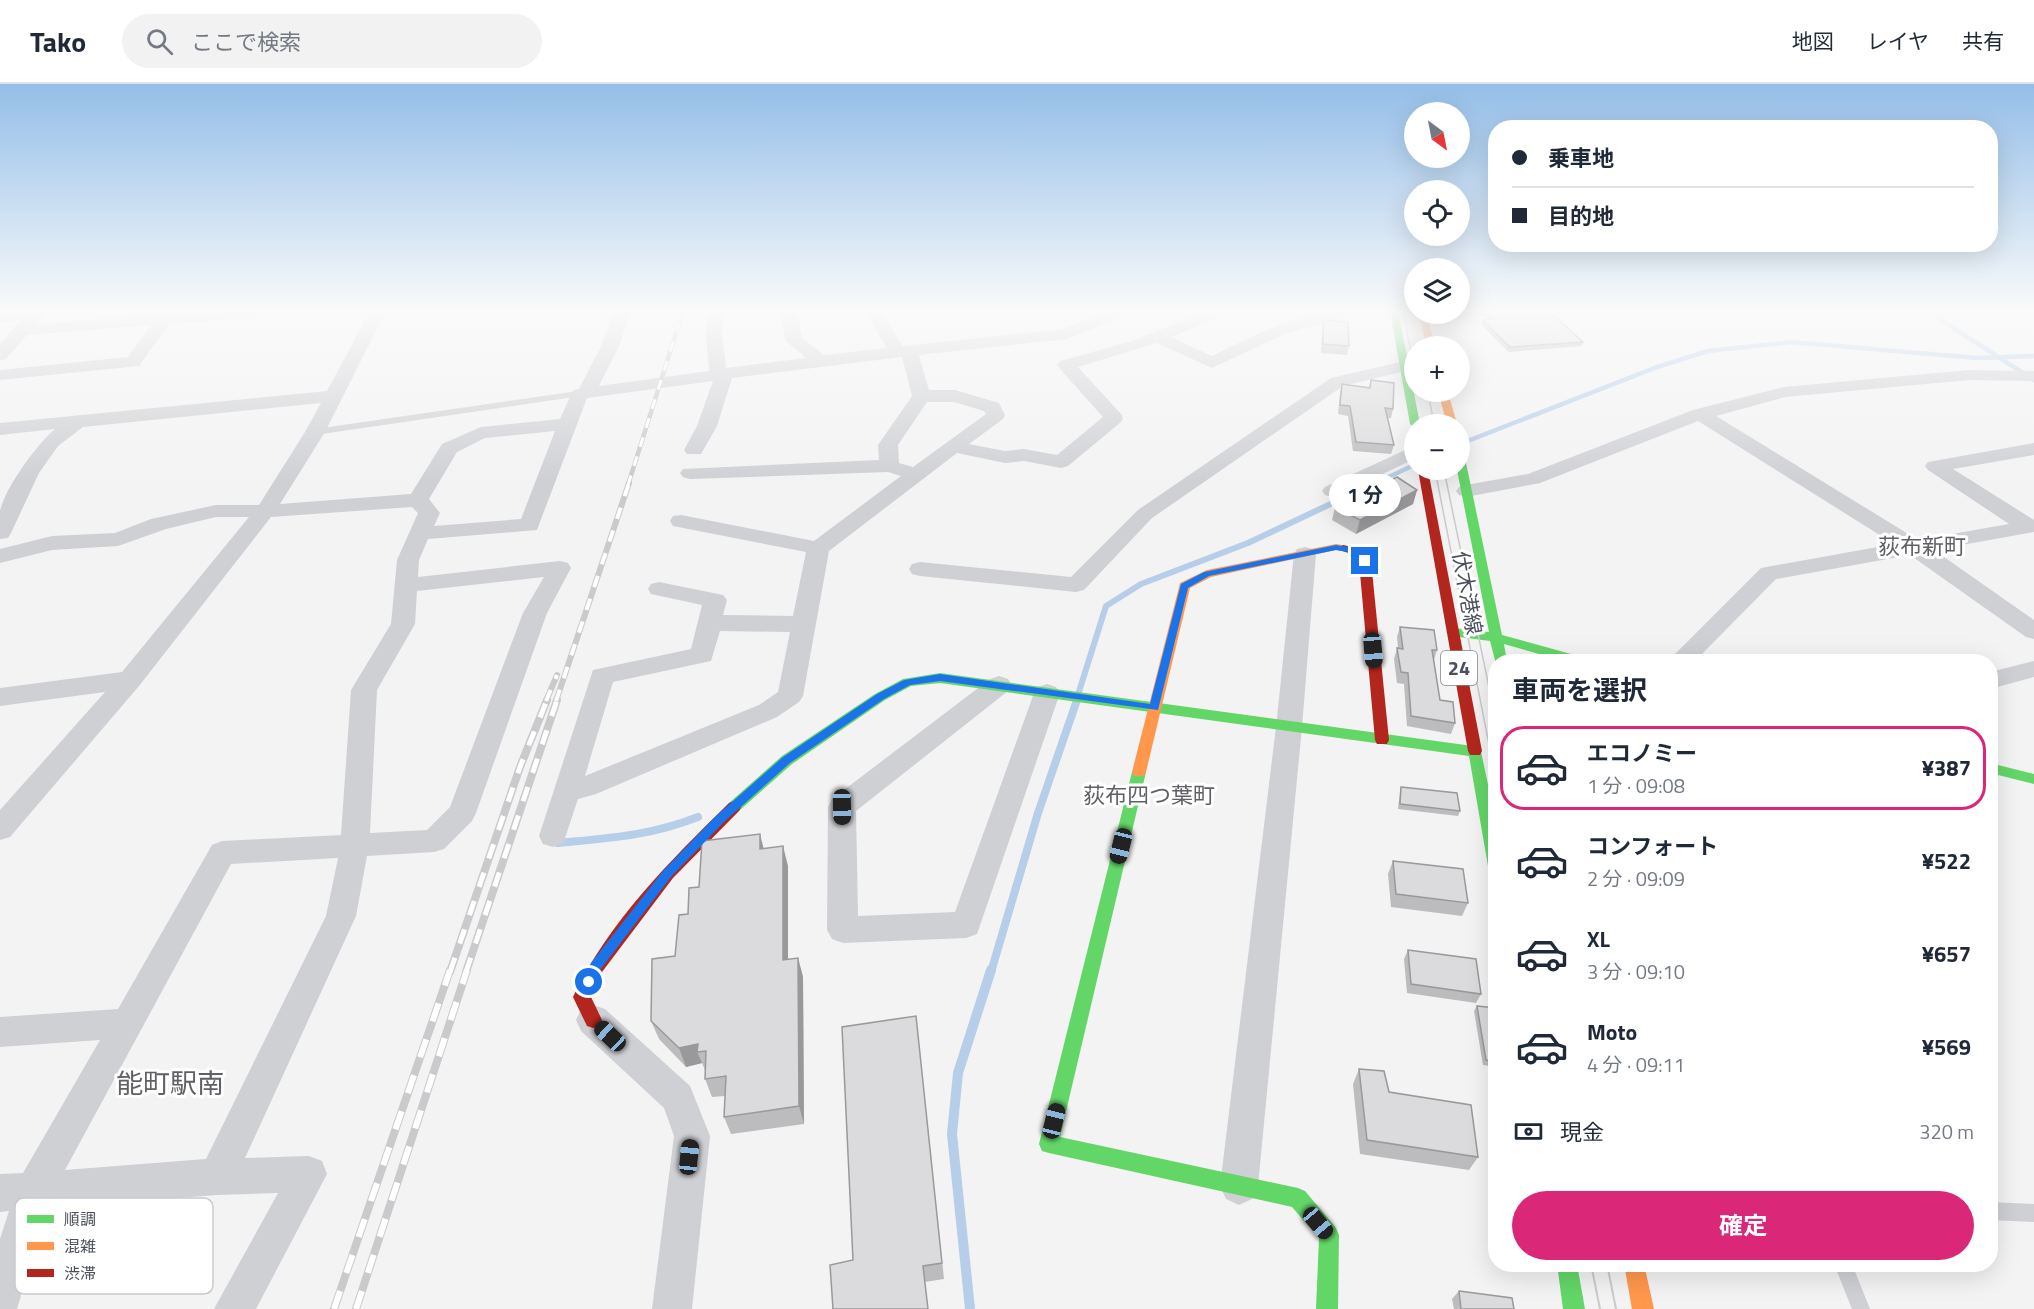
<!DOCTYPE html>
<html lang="ja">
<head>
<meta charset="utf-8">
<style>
	body { margin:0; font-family:"Titillium Web","Noto Sans JP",sans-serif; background:#f2f2f3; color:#1f2937; height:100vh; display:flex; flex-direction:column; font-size:22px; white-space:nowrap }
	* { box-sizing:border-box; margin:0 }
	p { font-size:20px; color:#747a83 }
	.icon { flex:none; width:33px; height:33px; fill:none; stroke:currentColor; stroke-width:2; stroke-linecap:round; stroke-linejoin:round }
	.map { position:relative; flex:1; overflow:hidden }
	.details { position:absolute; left:1488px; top:570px; width:510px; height:618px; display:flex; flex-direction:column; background:#fff; border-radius:24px; box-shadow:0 6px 24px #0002 }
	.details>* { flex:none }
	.guide { position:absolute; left:1488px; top:36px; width:510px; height:132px; border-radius:24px; box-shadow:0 6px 24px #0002; display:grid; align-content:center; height:132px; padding:0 24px; background:#fff }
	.needle { width:39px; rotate:148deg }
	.controls { position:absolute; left:1404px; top:18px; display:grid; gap:12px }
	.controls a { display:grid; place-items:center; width:66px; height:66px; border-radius:50%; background:#fff; box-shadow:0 6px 24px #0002; font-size:30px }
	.end { position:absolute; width:27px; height:27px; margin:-14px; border:8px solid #1a73e8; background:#fff; box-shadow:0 0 0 3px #fff }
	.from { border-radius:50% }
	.bubble { position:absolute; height:42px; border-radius:21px; background:#fff; box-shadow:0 6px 24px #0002; font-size:20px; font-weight:700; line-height:42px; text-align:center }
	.car { position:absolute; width:18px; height:36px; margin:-18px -9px; border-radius:8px; box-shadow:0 0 4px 2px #0007; background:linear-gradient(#222 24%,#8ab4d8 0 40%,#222 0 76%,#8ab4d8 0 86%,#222 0) }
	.guide b { display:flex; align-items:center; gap:21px; height:57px; font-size:22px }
	.guide b+b { border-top:2px solid #e0e1e3 }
	.guide i { width:15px; height:15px; background:#1f2937 }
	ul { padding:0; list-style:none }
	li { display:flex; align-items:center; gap:18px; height:84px; margin:0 12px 9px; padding:0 12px; border:3px solid transparent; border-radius:24px }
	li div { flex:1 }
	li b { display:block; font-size:22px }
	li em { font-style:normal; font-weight:700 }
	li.active { border-color:#db2777 }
	li>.icon { width:54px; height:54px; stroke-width:1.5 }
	h2 { padding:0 24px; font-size:27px; line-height:72px }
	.pay { display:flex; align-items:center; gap:15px; height:66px; padding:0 24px; font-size:22px }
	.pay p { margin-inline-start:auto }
	.cta { display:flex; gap:12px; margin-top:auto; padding:12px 24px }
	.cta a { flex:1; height:69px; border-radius:36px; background:#db2777; color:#fff; font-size:24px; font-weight:700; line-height:69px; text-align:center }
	header { display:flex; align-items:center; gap:36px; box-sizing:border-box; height:84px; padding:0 30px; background:#fff; border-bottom:2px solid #e0e1e3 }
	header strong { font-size:28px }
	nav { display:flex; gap:33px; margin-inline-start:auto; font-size:21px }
	.search { width:420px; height:54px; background:#f2f2f3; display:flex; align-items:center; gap:15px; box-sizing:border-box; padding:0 21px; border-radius:33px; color:#747a83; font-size:22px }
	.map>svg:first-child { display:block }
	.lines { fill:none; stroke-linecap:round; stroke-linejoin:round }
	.stream-far3 { stroke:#b6cee7; stroke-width:4.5 }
	.stream-far2 { stroke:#b6cee7; stroke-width:6 }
	.stream-far1 { stroke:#b6cee7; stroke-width:8 }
	.stream { stroke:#b6cee7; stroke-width:10 }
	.lane { fill:#cfd0d4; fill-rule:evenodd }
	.street { fill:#cfd0d4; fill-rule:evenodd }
	.fast { fill:#63d668; fill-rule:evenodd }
	.slow { fill:#ff974d; fill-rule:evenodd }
	.jam { fill:#b3261e; fill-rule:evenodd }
	.tram-far1 { stroke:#cacacd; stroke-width:1.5 }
	.tram { stroke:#cacacd; stroke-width:2 }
	.rail-far3-casing { stroke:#cacacd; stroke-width:4.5 }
	.rail-far2-casing { stroke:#cacacd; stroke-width:6 }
	.rail-far1-casing { stroke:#cacacd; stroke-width:8 }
	.rail-casing { stroke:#cacacd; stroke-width:8 }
	.rail-far3 { stroke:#fff; stroke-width:3; stroke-dasharray:10; stroke-linecap:butt }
	.rail-far2 { stroke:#fff; stroke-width:4; stroke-dasharray:12; stroke-linecap:butt }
	.rail-far1 { stroke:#fff; stroke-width:5; stroke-dasharray:15; stroke-linecap:butt }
	.rail { stroke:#fff; stroke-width:6; stroke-dasharray:19; stroke-linecap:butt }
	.wall { fill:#bcbcbe }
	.shaded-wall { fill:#99999b }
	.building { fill:#dbdbdd; stroke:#99999b; stroke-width:1.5 }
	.route { fill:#1a73e8 }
	.labels { text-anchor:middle; stroke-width:6; stroke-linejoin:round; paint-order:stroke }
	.shield { fill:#fff; stroke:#82848e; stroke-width:1.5 }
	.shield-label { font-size:20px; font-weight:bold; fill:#4c505e }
	.street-label { font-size:21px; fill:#4c505e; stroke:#fff }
	.neighbourhood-label { font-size:22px; fill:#606166; stroke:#fff }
	.near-neighbourhood-label { font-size:27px; fill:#606166; stroke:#fff }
	.key { fill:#fff; stroke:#c9cacf; stroke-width:1.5 }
	.key-label { font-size:16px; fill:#4c505e }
</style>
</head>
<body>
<header>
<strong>Tako</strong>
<div class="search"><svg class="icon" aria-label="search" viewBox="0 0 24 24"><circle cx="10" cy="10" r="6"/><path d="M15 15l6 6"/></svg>ここで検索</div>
<nav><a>地図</a><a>レイヤ</a><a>共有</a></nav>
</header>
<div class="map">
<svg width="2034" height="1225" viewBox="0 0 2034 1225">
	<rect width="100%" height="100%" fill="#f4f3f3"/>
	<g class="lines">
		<g class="stream-far3">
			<polyline points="1927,227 2034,296"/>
			<polyline points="1460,360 1657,283 1708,267 1791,258 1977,274 2034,272"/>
			<polyline points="1372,401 1414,381"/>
		</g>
		<polyline class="stream-far2" points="1076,617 1106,522 1141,500 1248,459 1375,399"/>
		<g class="stream-far1">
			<path d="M558,759C610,754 649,752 698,733"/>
			<polyline points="991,888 1038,729 1077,616"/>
		</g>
		<polyline class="stream" points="970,1225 952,1050 958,989 991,886"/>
		<g class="lane">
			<polygon points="585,306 589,309 588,311 315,351 310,348 315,345"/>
			<polygon points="1990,1118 2034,1120 2034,1138 1990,1136"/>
			<polygon points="1834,1180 1852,1180 1870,1225 1852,1225"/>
		</g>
		<g class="street">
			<polygon points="43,227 45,230 36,240 159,230 162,227 178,227 177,229 209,227 277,227 269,232 169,240 139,282 0,296 0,286 128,273 151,241 27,251 6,275 0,276 0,260 21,236 0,238 0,228"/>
			<path d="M370,227H386L325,348L280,420L411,410L442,360L481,343L560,335L573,306L579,305L601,262L615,227H631L619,262L599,302L709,287L706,250L709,227H725L722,250L726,284L806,274L785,256L781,227H797L802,254L824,271L887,264L864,227H880L903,262L1064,245L1109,227H1130L1128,230L1067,255L919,271L929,306H955L999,319L1005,331L1003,335L969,360L1005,367L1024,365L1057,371L1103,333L1060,285L1057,281L1060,277L1132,257L1206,227H1227L1225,230L1171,253L1212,272C1258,250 1307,223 1359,227L1357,230L1287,249L1212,284L1157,259L1078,283L1121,330L1123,334L1121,338L1068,382L1061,384L1024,377L1005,379L957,369L829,467L803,612L799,618L777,633L596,710L578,715L563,760L553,763L543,760L539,752L593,586L691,565L702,521L651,510L648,505L651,500L659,498L723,511L727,516L723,531L793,532L806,468L673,442L670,437L673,432L681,431L814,457L901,392L888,388L690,395L683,393L680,389L683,385L879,376L878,361L912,312L902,273L732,294L717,342L701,370H687L684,366L697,342L713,297L587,314L537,446L428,455L419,476L418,493L560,477L568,479L571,484L547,529L476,729L472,737L444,765L434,768L367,772L356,832L245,1074L309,1072L322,1077L327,1090L256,1225H214L278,1109L217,1111L47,1124L17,1225H0V1155L9,1127L0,1128V1090L23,1089L100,956L0,963V933L118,925L212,761L222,757L341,751L351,606L391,540L397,476L418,429L412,423L271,433L139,602L10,753L0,756V726L105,608L0,622V604L122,588L249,433H216L166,445L118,462L52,466L0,479V465L52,452L115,449L151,435L216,421H259L305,348L321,319L83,343L58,362L39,389L11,449L8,454L0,455C0,447 0,436 0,427C5,404 37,360 55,345L0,351V339L327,307ZM927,318H954L984,327L986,330L913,383L899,379L898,361ZM555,347L521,435L434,442L440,429L429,415L457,368L485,354ZM544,493L523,529L450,723L427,746L370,749L377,606L415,540L417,507ZM720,547L790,548L778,608L759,621L585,692L613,598L711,577ZM338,774L326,832L206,1075L65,1086L231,780Z"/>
			<polygon points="1404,277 1410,278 1413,282 1410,286 1343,302 1152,434 1084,506 1076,508 920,492 912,490 909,485 912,480 920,478 1071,493 1138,426 1331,294"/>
			<polygon points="1969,286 2034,287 2034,297 1969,296 1785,313 1716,332 1918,456 2009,440 1928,386 1925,382 1928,378 2034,359 2034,371 1953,385 2034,436 2034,448 1934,466 2034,536 2034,555 2026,553 1910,471 1776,495 1694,578 1667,578 1761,484 1894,460 1698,337 1540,399 1466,413 1459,411 1456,407 1459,403 1466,401 1528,390 1693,326 1784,303"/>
			<polygon points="1414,362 1414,375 1339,411 1332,413 1325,411 1322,407 1325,403"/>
			<polygon points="1305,463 1313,465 1316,470 1302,643 1258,1102 1252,1115 1239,1121 1226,1115 1220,1102 1276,643 1294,470 1297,465"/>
			<polygon points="2034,577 2034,593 1990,605 1990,588"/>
			<polygon points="999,592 1008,595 1012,601 1008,607 856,727 858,832 955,828 1034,609 1038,603 1047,600 1056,603 1060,609 977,850 966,854 843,859 832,855 827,846 828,723 832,715 990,595"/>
			<polygon points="593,921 605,925 690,1002 710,1052 692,1225 652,1225 674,1052 664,1024 581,947 576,936 581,925"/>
		</g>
		<g class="fast">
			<polygon points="1390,227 1398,227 1420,340 1414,340 1414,343 1410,340"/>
			<polygon points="1460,371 1465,374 1502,551 1589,575 1590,578 1567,578 1504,560 1507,578 1496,578 1496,580 1490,557 1452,552 1446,548 1452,544 1489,548 1457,386 1460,386"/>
			<polygon points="940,589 1480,663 1496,738 1496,788 1490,786 1488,782 1469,672 940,599 911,602 885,616 792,680 739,727 729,727 727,723 729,719 782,672 875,610 903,595"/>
			<polygon points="1990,679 2034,690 2034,700 1990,689"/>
			<polygon points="1139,683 1144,684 1146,688 1060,1053 1298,1104 1305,1107 1336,1144 1339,1151 1338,1225 1316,1225 1319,1154 1292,1123 1049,1069 1042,1067 1039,1060 1132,688 1134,684"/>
			<polygon points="1557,1180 1577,1180 1585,1225 1563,1225"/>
		</g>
		<g class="slow">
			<polygon points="1419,230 1427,230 1435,262 1426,262"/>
			<polygon points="1438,308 1448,308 1457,340 1447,340"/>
			<polygon points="1336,460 1347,462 1349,464 1343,467 1336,466 1211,493 1190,504 1146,688 1144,692 1134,692 1132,688 1180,499 1207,486"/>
			<polygon points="1624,1180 1644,1180 1654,1225 1632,1225"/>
		</g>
		<g class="jam">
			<polygon points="1418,386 1428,386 1482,667 1480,671 1470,671 1468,667"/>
			<polygon points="1343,461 1360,465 1371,477 1389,656 1387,660 1377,660 1375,656 1359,478 1352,470 1339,466 1337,464"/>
			<path d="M734,717L739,719L741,723L739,727L673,794L602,888L591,913L602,936L599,942L593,944L587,942L573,913C609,837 670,777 729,719Z"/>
		</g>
		<g class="tram-far1">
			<polyline points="1403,227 1414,283"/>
			<polyline points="1428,308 1434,340"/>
			<polyline points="1435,386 1496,696"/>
			<polyline points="1444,386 1496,637"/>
		</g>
		<g class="tram">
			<polyline points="1591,1180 1600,1225"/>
			<polyline points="1607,1180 1616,1225"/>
		</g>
		<g class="rail-far3-casing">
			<polyline id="rail-far3" points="628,401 683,227"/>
		</g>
		<g class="rail-far2-casing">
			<g id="rail-far2">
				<polyline points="546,617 557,591"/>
				<polyline points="556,617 629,399"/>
			</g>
		</g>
		<g class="rail-far1-casing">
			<g id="rail-far1">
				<polyline points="450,888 520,683 547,616"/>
				<polyline points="466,888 557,616"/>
			</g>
		</g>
		<g class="rail-casing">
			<g id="rail">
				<polyline points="334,1225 450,886"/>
				<polyline points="356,1225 467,886"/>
			</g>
		</g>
		<use href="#rail-far3" class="rail-far3"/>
		<use href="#rail-far2" class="rail-far2"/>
		<use href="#rail-far1" class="rail-far1"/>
		<use href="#rail" class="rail"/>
	</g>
	<g class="wall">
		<polygon points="1479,227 1549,227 1583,258 1582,262 1509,268 1481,241 1483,236 1488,236"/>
		<polygon points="1323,236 1349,262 1347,271 1321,269 1322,245"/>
		<polygon points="1371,296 1393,325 1391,334 1388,334 1394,361 1391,370 1353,367 1348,332 1338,330 1340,309 1342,300 1369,303"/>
		<polygon points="1417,406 1413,420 1356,450 1332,436 1335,423"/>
		<polygon points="1400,543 1437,566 1434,576 1440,616 1455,639 1451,650 1407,642 1404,600 1397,599 1394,575 1397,564 1398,564 1397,553"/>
		<polygon points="1401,703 1460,727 1458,732 1398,725 1400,708"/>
		<polygon points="764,764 788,782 788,875 798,874 803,893 804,1040 731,1050 724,1033 725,1012 712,1013 705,995 705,986 702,979 686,983 659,955 651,937 675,872 688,830"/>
		<polygon points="1393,777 1468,819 1462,832 1391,823 1388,790"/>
		<polygon points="1408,866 1481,910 1476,919 1407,909 1404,875"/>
		<polygon points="1477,922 1496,924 1496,983 1483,981 1474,927"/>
		<polygon points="916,932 944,1195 925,1198 853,1176"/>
		<polygon points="1359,985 1478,1073 1469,1086 1360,1070 1353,1000"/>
		<polygon points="1459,1207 1514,1225 1454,1225 1452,1215"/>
	</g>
	<g class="shaded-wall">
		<polygon points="1417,406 1413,420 1356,450 1360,436"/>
		<polygon points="760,750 765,770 760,765"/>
		<polygon points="783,762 788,782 788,895 783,876"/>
		<polygon points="798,874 803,893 804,1040 799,1022"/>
		<polygon points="698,960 697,968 702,979 686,983 679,964"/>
	</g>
	<g class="building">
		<polygon points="1485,227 1549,227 1583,258 1510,263 1483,236 1494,235"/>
		<polygon points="1323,236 1348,238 1349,262 1323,260"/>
		<polygon points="1371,296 1394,299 1393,325 1385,324 1394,361 1356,358 1350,322 1340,321 1342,300 1370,304"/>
		<polygon points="1397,393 1417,406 1360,436 1335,423"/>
		<polygon points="1400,543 1434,546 1437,566 1432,566 1440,616 1453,618 1455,639 1411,632 1408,589 1401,588 1397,564 1403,565"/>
		<polygon points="1401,703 1457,709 1460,727 1400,720"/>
		<polygon points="760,750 760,765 783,762 783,876 798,874 799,1022 724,1033 726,992 705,995 706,967 697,968 698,960 679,964 651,937 652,875 675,872 679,831 688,830 689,804 699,803 702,757"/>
		<polygon points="1393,777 1463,785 1468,819 1396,810"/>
		<polygon points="1408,866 1476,875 1481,910 1411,900"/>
		<polygon points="1477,922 1496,924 1496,978 1486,976"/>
		<polygon points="916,932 942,1179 923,1182 928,1225 833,1225 830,1181 853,1176 842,943"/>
		<polygon points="1359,985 1384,987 1389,1008 1471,1021 1478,1073 1367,1056"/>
		<polygon points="1459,1207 1512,1214 1514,1225 1461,1225"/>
	</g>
	<linearGradient id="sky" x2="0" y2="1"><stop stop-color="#94bee8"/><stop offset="0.57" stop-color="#fafafa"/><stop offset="1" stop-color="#fafafa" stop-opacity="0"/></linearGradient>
	<rect width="2034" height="398" fill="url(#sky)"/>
	<polygon class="route" points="1336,461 1359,465 1369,477 1362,479 1353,469 1336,466 1209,492 1188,504 1158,626 940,597 910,601 884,615 790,679 724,738 671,793 600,886 593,902 585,902 583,898 591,879 663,787 716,732 783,673 877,610 904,596 940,590 1150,620 1181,500 1204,488"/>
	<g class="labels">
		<rect class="shield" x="1441" y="567" width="36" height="34" rx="4.5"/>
		<g class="shield-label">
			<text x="1459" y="591">24</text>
		</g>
		<g class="street-label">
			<text transform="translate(1467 509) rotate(80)" y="7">伏木港線</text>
		</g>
		<g class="neighbourhood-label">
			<text x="1922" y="470">荻布新町</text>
			<text x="1149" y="719">荻布四つ葉町</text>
		</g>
		<g class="near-neighbourhood-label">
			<text x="170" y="1009">能町駅南</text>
		</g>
	</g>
	<rect x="15" y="1114" width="198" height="96" rx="9" class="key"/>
	<rect x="27" y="1131" width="27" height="8" fill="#63d668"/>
	<rect x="27" y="1158" width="27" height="8" fill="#ff974d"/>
	<rect x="27" y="1185" width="27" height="8" fill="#b3261e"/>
	<g class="key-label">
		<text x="64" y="1141">順調</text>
		<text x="64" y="1168">混雑</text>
		<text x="64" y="1195">渋滞</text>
	</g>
</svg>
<div class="controls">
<a><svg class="needle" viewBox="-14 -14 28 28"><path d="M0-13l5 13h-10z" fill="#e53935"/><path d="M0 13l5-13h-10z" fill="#747a83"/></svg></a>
<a><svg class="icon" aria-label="locate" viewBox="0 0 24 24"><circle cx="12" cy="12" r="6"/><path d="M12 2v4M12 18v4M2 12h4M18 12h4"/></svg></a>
<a><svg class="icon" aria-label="layers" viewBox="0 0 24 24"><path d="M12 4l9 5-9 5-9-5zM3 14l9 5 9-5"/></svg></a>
<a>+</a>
<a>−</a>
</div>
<i class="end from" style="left:589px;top:898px"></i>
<i class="end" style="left:1365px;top:477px"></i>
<div class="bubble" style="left:1329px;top:390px;width:72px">1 分</div>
<i class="car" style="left:1373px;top:566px;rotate:175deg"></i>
<i class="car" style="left:842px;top:723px;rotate:179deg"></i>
<i class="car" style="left:1121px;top:762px;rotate:194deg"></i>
<i class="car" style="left:610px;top:952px;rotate:313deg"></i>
<i class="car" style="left:1054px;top:1037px;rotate:14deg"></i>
<i class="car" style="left:689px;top:1073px;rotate:6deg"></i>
<i class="car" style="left:1318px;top:1139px;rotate:140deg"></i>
<div class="guide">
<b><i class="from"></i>乗車地</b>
<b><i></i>目的地</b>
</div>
<section class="details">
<h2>車両を選択</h2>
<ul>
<li class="active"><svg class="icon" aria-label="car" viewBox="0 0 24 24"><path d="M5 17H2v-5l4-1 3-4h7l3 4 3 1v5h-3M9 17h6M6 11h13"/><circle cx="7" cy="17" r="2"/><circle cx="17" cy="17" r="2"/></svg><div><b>エコノミー</b><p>1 分 · 09:08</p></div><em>¥387</em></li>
<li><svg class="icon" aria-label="car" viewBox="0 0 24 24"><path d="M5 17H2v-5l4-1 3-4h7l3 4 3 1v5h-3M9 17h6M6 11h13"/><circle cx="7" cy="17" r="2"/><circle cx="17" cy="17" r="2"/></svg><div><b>コンフォート</b><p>2 分 · 09:09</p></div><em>¥522</em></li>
<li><svg class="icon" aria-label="car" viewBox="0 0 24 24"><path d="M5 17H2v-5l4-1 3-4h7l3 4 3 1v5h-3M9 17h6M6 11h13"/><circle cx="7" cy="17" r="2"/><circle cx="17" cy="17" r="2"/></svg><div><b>XL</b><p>3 分 · 09:10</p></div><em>¥657</em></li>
<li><svg class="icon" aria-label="car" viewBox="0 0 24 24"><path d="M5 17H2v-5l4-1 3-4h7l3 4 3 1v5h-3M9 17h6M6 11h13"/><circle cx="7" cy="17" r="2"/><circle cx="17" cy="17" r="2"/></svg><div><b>Moto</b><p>4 分 · 09:11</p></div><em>¥569</em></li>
</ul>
<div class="pay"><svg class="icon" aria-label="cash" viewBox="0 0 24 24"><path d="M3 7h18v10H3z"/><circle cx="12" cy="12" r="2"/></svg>現金<p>320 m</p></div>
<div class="cta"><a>確定</a></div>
</section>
</div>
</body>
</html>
